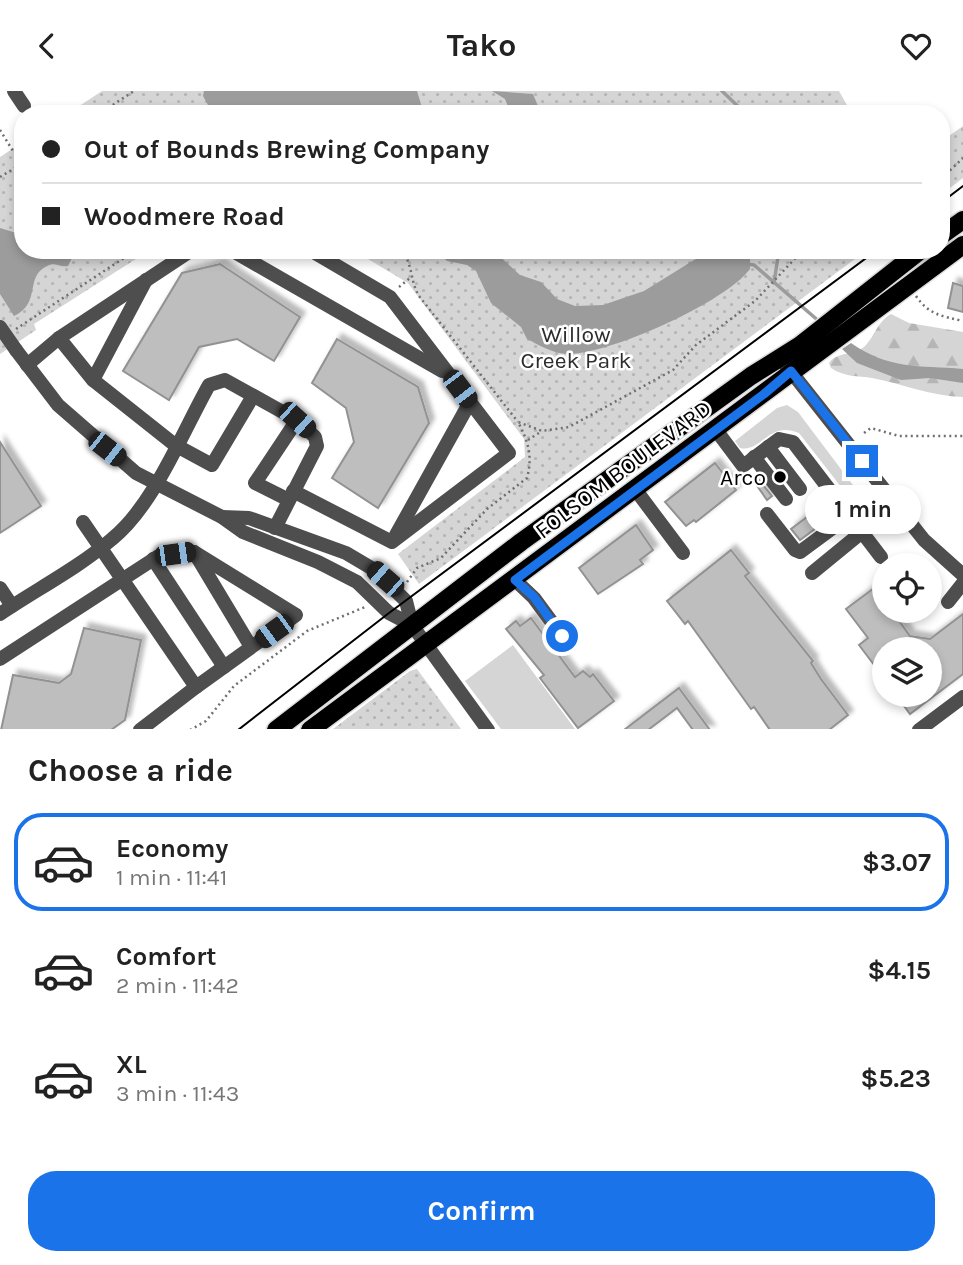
<!DOCTYPE html>
<html lang="en">
<head>
<meta charset="utf-8">
<style>
	body { margin:0; font-family:Karla,sans-serif; background:#f6f6f6; color:#222; height:100vh; display:flex; flex-direction:column; font-size:26px; white-space:nowrap }
	* { box-sizing:border-box; margin:0 }
	p { font-size:23px; color:#767676 }
	.icon { flex:none; width:38px; height:38px; fill:none; stroke:currentColor; stroke-width:2; stroke-linecap:round; stroke-linejoin:round }
	.map { position:relative; height:638px; overflow:hidden }
	.panel { display:flex; flex-direction:column; background:#fff; flex:1 }
	.panel>* { flex:none }
	.guide { position:absolute; left:14px; top:14px; width:936px; height:154px; border-radius:28px; box-shadow:0 4px 10px #0003; display:grid; align-content:center; height:154px; padding:0 28px; background:#fff }
	.tools { position:absolute; left:872px; top:462px; display:grid; gap:14px }
	.tools a { display:grid; place-items:center; width:70px; height:70px; border-radius:50%; background:#fff; box-shadow:0 4px 10px #0003; font-size:35px }
	.end { position:absolute; width:32px; height:32px; margin:-16px; border:9px solid #1a73e8; background:#fff; box-shadow:0 0 0 4px #fff }
	.from { border-radius:50% }
	.bubble { position:absolute; height:49px; border-radius:24px; background:#fff; box-shadow:0 4px 10px #0003; font-size:23px; font-weight:700; line-height:49px; text-align:center }
	.car { position:absolute; width:21px; height:42px; margin:-21px -10px; border-radius:9px; box-shadow:0 0 5px 2px #0007; background:linear-gradient(#222 24%,#8ab4d8 0 40%,#222 0 76%,#8ab4d8 0 86%,#222 0) }
	.guide b { display:flex; align-items:center; gap:24px; height:66px; font-size:26px }
	.guide b+b { border-top:2px solid #e0e0e0 }
	.guide i { width:18px; height:18px; background:#222 }
	ul { padding:0; list-style:none }
	li { display:flex; align-items:center; gap:21px; height:98px; margin:0 14px 10px; padding:0 14px; border:4px solid transparent; border-radius:28px }
	li div { flex:1 }
	li b { display:block; font-size:26px }
	li em { font-style:normal; font-weight:700 }
	li.active { border-color:#1a73e8 }
	li>.icon { width:63px; height:63px; stroke-width:1.5 }
	h2 { padding:0 28px; font-size:32px; line-height:84px }
	.cta { display:flex; gap:14px; margin-top:auto; padding:14px 28px }
	.cta a { flex:1; height:80px; border-radius:28px; background:#1a73e8; color:#fff; font-size:28px; font-weight:700; line-height:80px; text-align:center }
	header { display:flex; justify-content:space-between; align-items:center; height:91px; padding:0 28px; background:#fff; font-size:32px; font-weight:700 }
	.map>svg:first-child { display:block }
	.grass { fill:#d5d5d5 }
	.forest { fill:url(#forest-firs) }
	.park { fill:url(#park-dots) }
	.water { fill:#9c9c9c }
	.lines { fill:none; stroke-linecap:round; stroke-linejoin:round }
	.stream { stroke:#9c9c9c; stroke-width:3.5 }
	.building { fill:#bebebe; stroke:#929292; stroke-width:2; filter:url(#shadow) }
	.major-casing { stroke:#dbdbdb; stroke-width:21 }
	.path { stroke:#707070; stroke-width:2.5; stroke-dasharray:2 3.5; stroke-linecap:butt }
	.minor { stroke:#4e4e4e; stroke-width:14 }
	.major { stroke:#000; stroke-width:18 }
	.tram { stroke:#000; stroke-width:2 }
	.minor-bridge { stroke:#4e4e4e; stroke-width:14 }
	.route { stroke:#1a73e8; stroke-width:9 }
	.poi-dot { fill:#000; stroke:#fff; stroke-width:2.5 }
	.labels { text-anchor:middle; stroke-width:5; stroke-linejoin:round; paint-order:stroke }
	.park-label { font-size:23px; fill:#2c2c2c; stroke:#fff }
	.street-label { font-size:23px; fill:#000; stroke:#fff }
	.poi-label { font-size:23px; fill:#000; stroke:#fff; text-anchor:end }
</style>
</head>
<body>
<header><svg class="icon" aria-label="back" viewBox="0 0 24 24"><path d="M15 5l-7 7 7 7"/></svg>Tako<svg class="icon" aria-label="heart" viewBox="0 0 24 24"><path d="M12 20l-8-8c-3-5 5-10 8-4 3-6 11-1 8 4z"/></svg></header>
<div class="map">
<svg width="963" height="639" viewBox="0 0 963 639">
	<defs>
		<pattern id="forest-firs" width="22" height="20" patternUnits="userSpaceOnUse" patternTransform="scale(1.75)"><rect width="22" height="20" fill="#d5d5d5"/><path d="M5 1l3.5 6h-7zM16 11l3.5 6h-7z" fill="#b5b5b5"/></pattern>
		<pattern id="park-dots" width="8" height="8" patternUnits="userSpaceOnUse" patternTransform="scale(1.75)"><rect width="8" height="8" fill="#d5d5d5"/><path d="M2 2h.1M6 6h.1" fill="none" stroke="#b5b5b5" stroke-width="1.8" stroke-linecap="round"/></pattern>
		<filter id="shadow"><feDropShadow dx="5" dy="-5" stdDeviation="2" flood-color="#0004"/></filter>
	</defs>
	<rect width="100%" height="100%" fill="#fff"/>
	<g class="grass">
		<path d="M787,314L798,321L871,418L863,424L799,342C768,329 762,362 740,357L735,350L777,317Z"/>
		<polygon points="513,554 575,638 501,638 465,590"/>
	</g>
	<path class="forest" d="M891,223L909,232L963,241V306C931,305 903,293 872,287C858,285 844,286 831,277L829,272C837,260 855,265 865,255C875,245 877,231 891,223Z"/>
	<g class="park">
		<polygon points="102,0 839,0 852,23 67,23"/>
		<polygon points="963,35 963,87 942,103 942,50"/>
		<polygon points="23,51 23,159 150,159 34,233 36,239 0,263 0,66"/>
		<polygon points="353,159 867,159 419,493 398,463 525,366 524,348 408,192"/>
		<polygon points="417,578 461,638 333,638 410,580"/>
	</g>
	<g class="water">
		<polygon points="204,0 417,0 424,23 359,23 335,17 312,23 213,23 203,5"/>
		<polygon points="492,0 533,3 538,15 534,23 511,23 505,8"/>
		<path d="M0,137L23,144V159H76L68,175C60,177 55,170 47,175C24,186 42,212 14,225L0,203Z"/>
		<path d="M436,159H493L520,184L541,191L557,208L575,215L603,214L644,200L694,169L720,159L744,161L750,168V178C726,211 608,264 567,263C554,263 539,254 527,248L521,236L491,212L476,180L467,174L447,170Z"/>
		<path d="M851,252C890,279 918,274 963,278V292L930,287L901,289L857,272L842,258Z"/>
	</g>
	<g class="lines">
		<g class="stream">
			<polyline points="722,0 746,23"/>
			<polyline points="746,173 754,174 821,232"/>
			<polyline points="774,192 779,159"/>
		</g>
	</g>
	<g class="building">
		<polygon points="220,173 300,226 274,270 237,248 199,256 169,309 123,280 182,182"/>
		<polygon points="953,192 963,195 963,221 948,217"/>
		<polygon points="337,248 418,296 429,332 378,417 332,387 354,351 346,317 312,292"/>
		<polygon points="0,351 41,415 0,442"/>
		<polygon points="715,372 736,399 696,431 694,429 686,435 665,411"/>
		<polygon points="759,389 772,405 767,409 755,392"/>
		<polygon points="823,414 832,425 800,449 791,438"/>
		<polygon points="636,434 653,459 640,469 643,473 598,503 579,477"/>
		<polygon points="731,459 749,482 745,485 813,570 811,572 821,588 848,624 829,639 770,639 754,616 751,618 688,530 685,533 667,510"/>
		<polygon points="874,497 884,509 884,520 892,520 910,545 930,548 963,523 963,583 910,623 896,604 929,604 929,558 884,558 884,587 859,554 868,547 846,518"/>
		<polygon points="531,527 575,586 583,580 590,586 593,583 614,610 578,637 540,587 544,584 506,538 516,530 520,535"/>
		<polygon points="84,537 141,549 125,629 111,639 1,639 13,584 59,592 71,583"/>
		<polygon points="679,597 710,639 693,639 677,617 648,639 624,639"/>
	</g>
	<g class="lines">
		<g class="major-casing">
			<g id="major">
				<polyline points="942,144 963,129"/>
				<polyline points="276,639 521,451 751,285 799,255 921,159"/>
				<polyline points="310,639 963,154"/>
			</g>
		</g>
		<g class="path">
			<polyline points="99,23 134,0"/>
			<polyline points="0,39 13,60 23,63"/>
			<polyline points="0,86 23,72"/>
			<polyline points="942,87 963,67"/>
			<path d="M402,159C413,174 410,190 419,205L518,331"/>
			<polyline points="399,196 410,187"/>
			<path d="M916,205C929,224 942,225 963,230"/>
			<polyline points="16,238 136,159"/>
			<polyline points="864,342 871,337 899,345 963,345"/>
			<polyline points="528,349 542,340"/>
			<path d="M407,491L417,477L441,467L487,418L527,387C533,365 528,350 518,331L542,340L569,336L673,279L696,254L755,210L803,159"/>
			<polyline points="190,639 206,630 234,595 307,540 365,516"/>
		</g>
		<g class="minor">
			<polyline points="14,0 24,15"/>
			<polyline points="231,159 442,280"/>
			<polyline points="59,247 93,289 146,189"/>
			<polyline points="16,259 58,314 136,382 222,426 243,441 318,471 357,491 389,522 412,534"/>
			<polyline points="785,273 924,449 963,484"/>
			<polyline points="27,274 59,247 192,159"/>
			<polyline points="93,289 175,354 212,374 253,305"/>
			<polyline points="716,339 743,375 779,348 793,351 881,466"/>
			<polyline points="768,356 800,398"/>
			<polyline points="754,366 786,408"/>
			<polyline points="635,398 683,462"/>
			<polyline points="293,400 392,451 509,362 390,206 310,159"/>
			<polyline points="767,423 795,459 800,461 850,424"/>
			<polyline points="222,426 249,427 346,462 373,478 406,510 412,534 488,639"/>
			<polyline points="83,431 196,596 296,524 194,461 251,556"/>
			<polyline points="275,437 317,355 315,346 297,329 255,392 289,409"/>
			<polyline points="396,444 470,311"/>
			<polyline points="153,468 224,576"/>
			<polyline points="812,482 895,414"/>
			<polyline points="515,489 534,507 562,545"/>
			<polyline points="0,497 12,515"/>
			<polyline points="948,511 963,492"/>
			<path d="M0,523C37,498 78,477 112,448C154,414 182,342 209,294L225,289L297,329"/>
			<polyline points="0,568 157,466 194,461"/>
			<polyline points="140,639 196,596"/>
			<polyline points="919,639 963,606"/>
		</g>
		<use href="#major" class="major"/>
		<g class="tram">
			<polyline points="942,111 963,95"/>
			<polyline points="238,639 389,522 877,159"/>
		</g>
		<polyline class="minor-bridge" points="0,236 16,259"/>
	</g>
	<g class="lines">
		<polyline class="route" points="562,545 534,506 515,489 764,303 791,280 862,370"/>
	</g>
	<circle class="poi-dot" cx="780" cy="386" r="7"/>
	<g class="labels">
		<g class="park-label">
			<text x="576" y="251">Willow<tspan x="576" dy="26">Creek Park</tspan></text>
		</g>
		<g class="street-label">
			<text transform="translate(623 378) rotate(-37)" y="8">FOLSOM BOULEVARD</text>
		</g>
		<g class="poi-label">
			<text x="766" y="394">Arco</text>
		</g>
	</g>
</svg>
<div class="tools">
<a><svg class="icon" aria-label="locate" viewBox="0 0 24 24"><circle cx="12" cy="12" r="6"/><path d="M12 2v4M12 18v4M2 12h4M18 12h4"/></svg></a>
<a><svg class="icon" aria-label="layers" viewBox="0 0 24 24"><path d="M12 4l9 5-9 5-9-5zM3 14l9 5 9-5"/></svg></a>
</div>
<i class="end from" style="left:562px;top:545px"></i>
<i class="end" style="left:862px;top:370px"></i>
<div class="bubble" style="left:805px;top:394px;width:116px">1 min</div>
<i class="car" style="left:460px;top:298px;rotate:143deg"></i>
<i class="car" style="left:297px;top:329px;rotate:132deg"></i>
<i class="car" style="left:107px;top:358px;rotate:128deg"></i>
<i class="car" style="left:175px;top:463px;rotate:82deg"></i>
<i class="car" style="left:385px;top:488px;rotate:311deg"></i>
<i class="car" style="left:274px;top:540px;rotate:234deg"></i>
<div class="guide">
<b><i class="from"></i>Out of Bounds Brewing Company</b>
<b><i></i>Woodmere Road</b>
</div>
</div>
<section class="panel">
<h2>Choose a ride</h2>
<ul>
<li class="active"><svg class="icon" aria-label="car" viewBox="0 0 24 24"><path d="M5 17H2v-5l4-1 3-4h7l3 4 3 1v5h-3M9 17h6M6 11h13"/><circle cx="7" cy="17" r="2"/><circle cx="17" cy="17" r="2"/></svg><div><b>Economy</b><p>1 min · 11:41</p></div><em>$3.07</em></li>
<li><svg class="icon" aria-label="car" viewBox="0 0 24 24"><path d="M5 17H2v-5l4-1 3-4h7l3 4 3 1v5h-3M9 17h6M6 11h13"/><circle cx="7" cy="17" r="2"/><circle cx="17" cy="17" r="2"/></svg><div><b>Comfort</b><p>2 min · 11:42</p></div><em>$4.15</em></li>
<li><svg class="icon" aria-label="car" viewBox="0 0 24 24"><path d="M5 17H2v-5l4-1 3-4h7l3 4 3 1v5h-3M9 17h6M6 11h13"/><circle cx="7" cy="17" r="2"/><circle cx="17" cy="17" r="2"/></svg><div><b>XL</b><p>3 min · 11:43</p></div><em>$5.23</em></li>
</ul>
<div class="cta"><a>Confirm</a></div>
</section>
</body>
</html>
